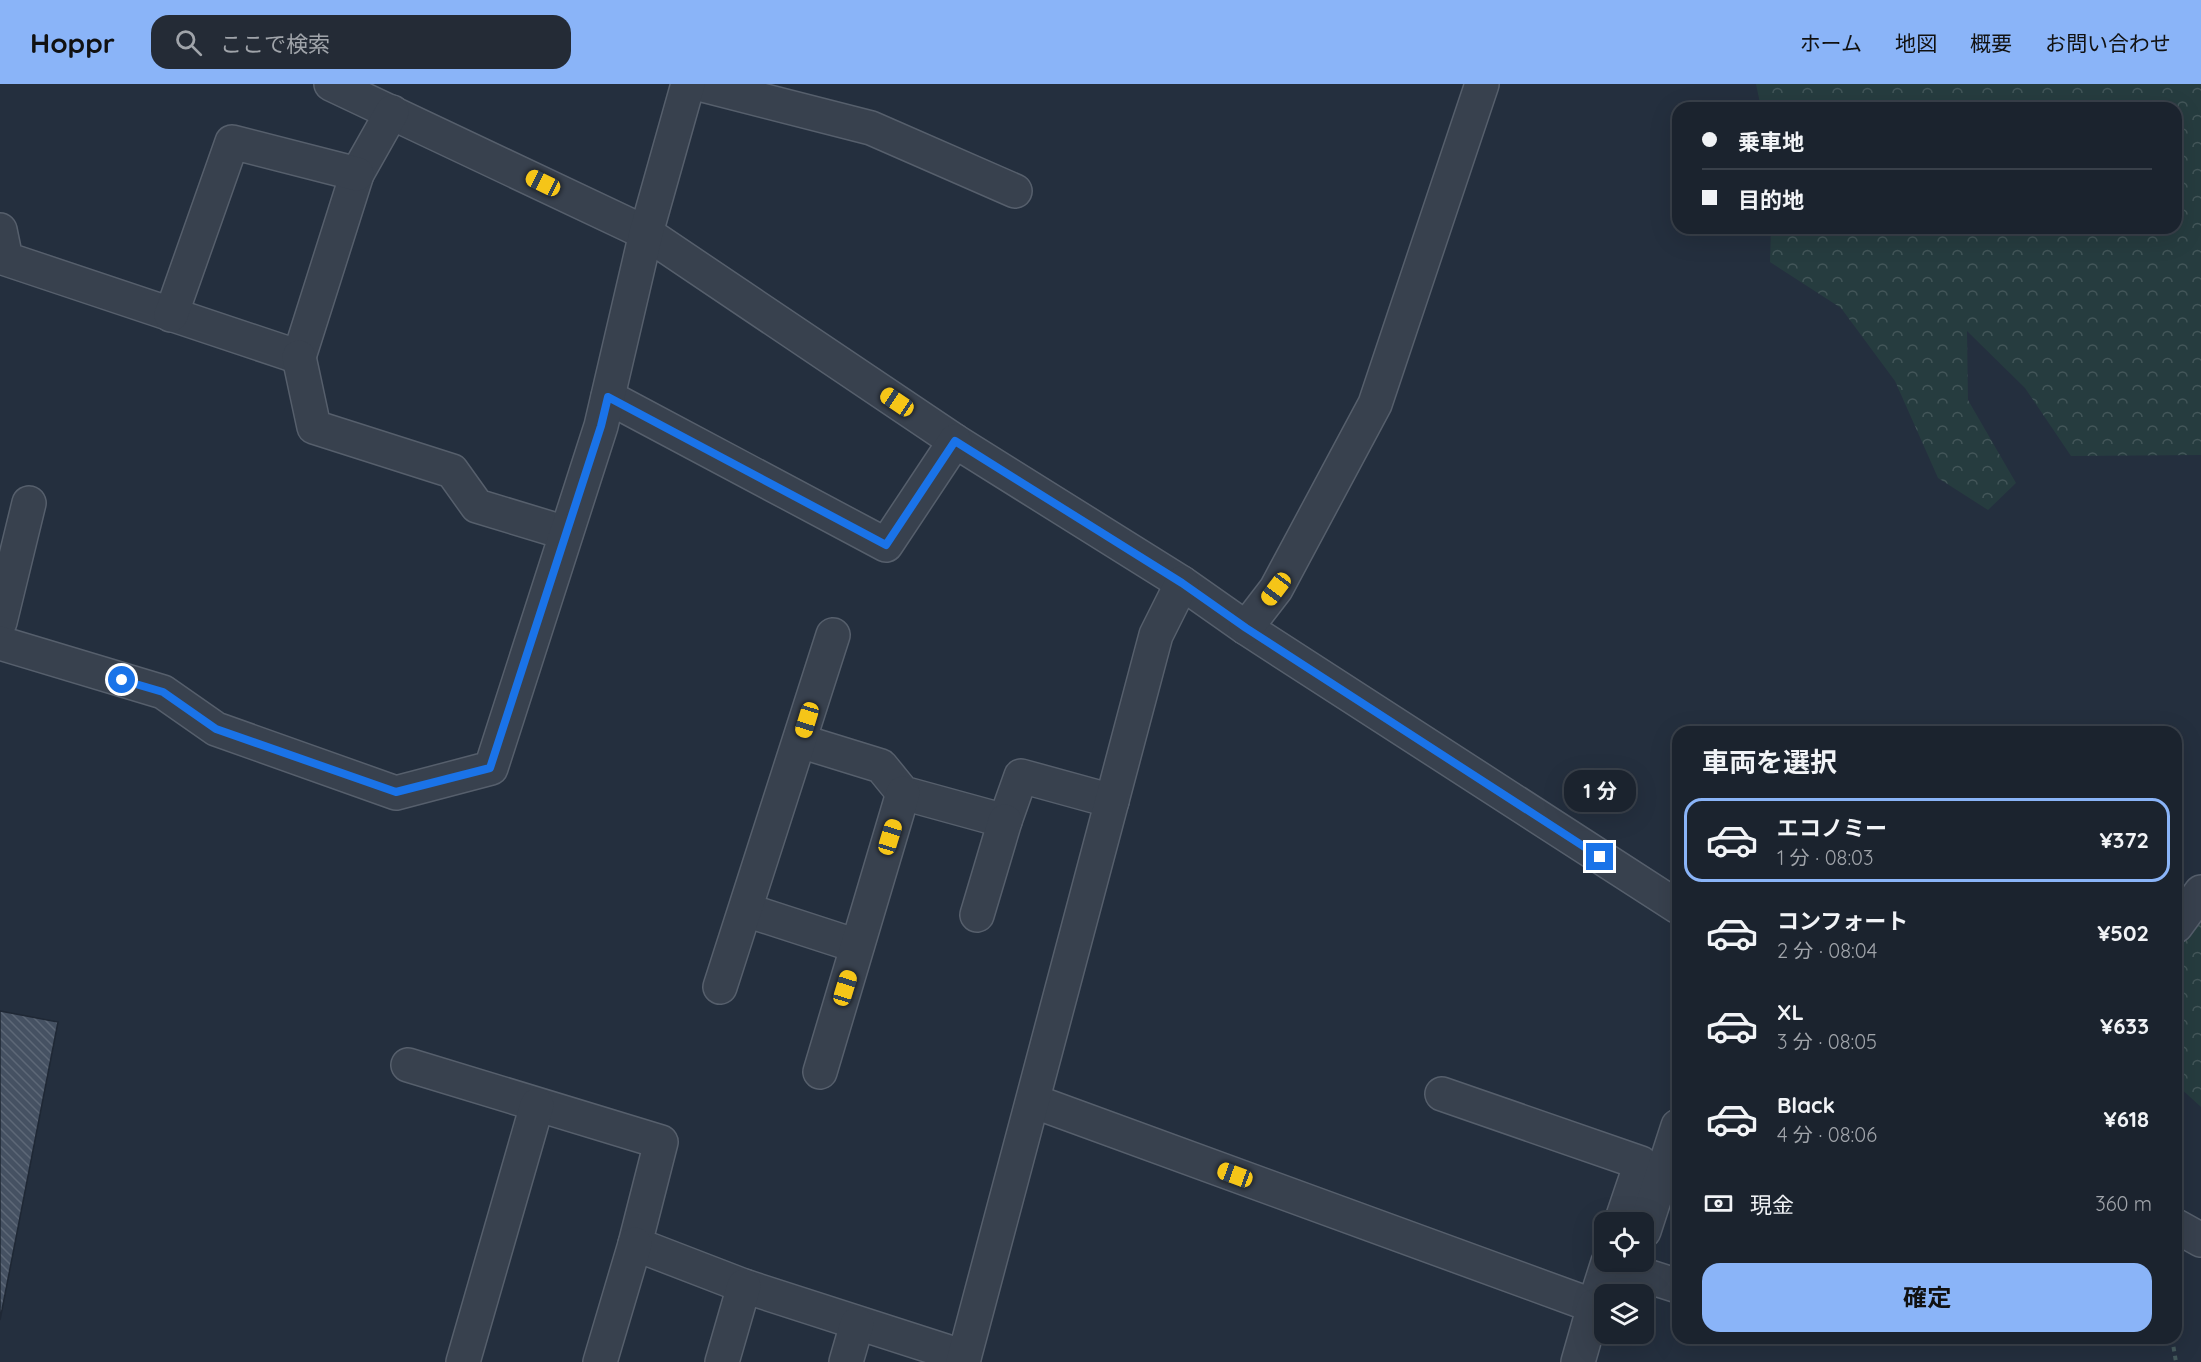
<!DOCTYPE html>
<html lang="ja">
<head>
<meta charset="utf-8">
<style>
	body { margin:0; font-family:Quicksand,"Noto Sans JP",sans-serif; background:#242b36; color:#f1f3f6; height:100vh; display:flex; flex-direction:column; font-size:22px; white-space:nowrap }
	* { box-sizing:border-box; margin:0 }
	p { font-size:20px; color:#a0a4aa }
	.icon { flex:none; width:33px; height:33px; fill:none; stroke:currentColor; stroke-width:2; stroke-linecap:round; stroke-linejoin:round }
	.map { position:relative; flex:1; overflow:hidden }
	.drawer { position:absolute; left:1672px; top:642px; width:510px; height:618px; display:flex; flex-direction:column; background:#1b232e; border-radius:18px; box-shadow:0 6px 24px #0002,0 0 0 2px #39404a }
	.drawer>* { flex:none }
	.guide { position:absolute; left:1672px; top:18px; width:510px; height:132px; border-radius:18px; box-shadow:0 6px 24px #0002,0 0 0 2px #39404a; display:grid; align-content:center; height:132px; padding:0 30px; background:#1b232e }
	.controls { position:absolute; left:1594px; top:1128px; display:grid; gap:12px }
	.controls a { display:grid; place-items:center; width:60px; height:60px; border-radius:12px; background:#1b232e; box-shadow:0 6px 24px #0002,0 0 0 2px #39404a; font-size:30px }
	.end { position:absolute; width:27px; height:27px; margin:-14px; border:8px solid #1a73e8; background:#fff; box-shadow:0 0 0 3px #fff }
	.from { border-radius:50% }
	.bubble { position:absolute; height:42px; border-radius:18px; background:#1b232e; box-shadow:0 6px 24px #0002,0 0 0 2px #39404a; font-size:20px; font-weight:700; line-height:42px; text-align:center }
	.car { position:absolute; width:18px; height:36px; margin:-18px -9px; border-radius:8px; box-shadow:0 0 4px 2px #0007; background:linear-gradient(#f5c518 24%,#345 0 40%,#f5c518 0 76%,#345 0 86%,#f5c518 0) }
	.guide b { display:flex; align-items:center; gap:21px; height:57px; font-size:22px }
	.guide b+b { border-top:2px solid #39404a }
	.guide i { width:15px; height:15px; background:#f1f3f6 }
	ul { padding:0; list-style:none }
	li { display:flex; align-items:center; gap:18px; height:84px; margin:0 12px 9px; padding:0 18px; border:3px solid transparent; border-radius:18px }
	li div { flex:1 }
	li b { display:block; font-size:22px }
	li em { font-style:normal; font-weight:700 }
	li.selected { border-color:#8ab4f8 }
	li>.icon { width:54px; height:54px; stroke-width:1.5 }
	h2 { padding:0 30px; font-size:27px; line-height:72px }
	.pay { display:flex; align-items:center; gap:15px; height:66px; padding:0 30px; font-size:22px }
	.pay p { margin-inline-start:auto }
	.button { display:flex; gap:12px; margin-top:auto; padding:12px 30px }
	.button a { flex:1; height:69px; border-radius:18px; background:#8ab4f8; color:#111; font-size:24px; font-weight:700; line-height:69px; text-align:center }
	header { display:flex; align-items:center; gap:36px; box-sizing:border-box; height:84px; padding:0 30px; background:#8ab4f8; color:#111 }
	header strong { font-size:28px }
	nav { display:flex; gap:33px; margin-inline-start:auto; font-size:21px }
	.search { width:420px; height:54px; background:#242b36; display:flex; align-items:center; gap:15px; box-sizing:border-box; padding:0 21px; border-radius:18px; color:#a0a4aa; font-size:22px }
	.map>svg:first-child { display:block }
	.forest { fill:url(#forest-crowns) }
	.building { fill:url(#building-back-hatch); stroke:#1f2835; stroke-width:1.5 }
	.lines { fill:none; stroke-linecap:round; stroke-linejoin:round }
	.street-casing { stroke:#565f6c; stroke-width:36 }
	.path { stroke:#44595c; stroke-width:4; stroke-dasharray:4.5 4.5; stroke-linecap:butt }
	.street { stroke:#38414e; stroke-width:33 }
	.route { stroke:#1a73e8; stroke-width:8 }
</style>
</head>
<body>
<header>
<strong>Hoppr</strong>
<div class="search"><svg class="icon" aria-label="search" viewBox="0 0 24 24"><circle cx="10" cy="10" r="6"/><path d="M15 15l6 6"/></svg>ここで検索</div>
<nav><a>ホーム</a><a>地図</a><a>概要</a><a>お問い合わせ</a></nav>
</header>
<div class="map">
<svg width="2201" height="1278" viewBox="0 0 2201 1278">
	<defs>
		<pattern id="forest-crowns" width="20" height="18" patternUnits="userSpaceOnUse" patternTransform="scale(1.5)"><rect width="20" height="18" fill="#263c3f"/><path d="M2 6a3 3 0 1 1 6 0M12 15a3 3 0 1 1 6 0" fill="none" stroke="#435659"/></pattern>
		<pattern id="building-back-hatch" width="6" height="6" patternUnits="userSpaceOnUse" patternTransform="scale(1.5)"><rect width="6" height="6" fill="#455162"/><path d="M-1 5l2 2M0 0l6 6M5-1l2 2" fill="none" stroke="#5d6877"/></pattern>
	</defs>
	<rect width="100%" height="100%" fill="#242f3e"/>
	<g class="forest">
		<polygon points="1756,0 2201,0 2201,371 2071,372 2025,304 1967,247 1968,316 2016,399 1988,426 1938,394 1895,297 1841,224 1770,178 1771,144 2176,144 2176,24 1761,24"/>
		<polygon points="2201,839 2201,1023 2177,1001 2177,864"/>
	</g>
	<polygon class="building" points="0,927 58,938 0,1236"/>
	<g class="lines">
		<g class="street-casing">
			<g id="street">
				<polyline points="331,0 646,149 955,357 1182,499 1246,544 1678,823"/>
				<polyline points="699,0 871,44 1015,107"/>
				<polyline points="0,146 6,175 299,273 357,90 392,28"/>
				<polyline points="171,231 232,58 357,90"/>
				<polyline points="299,273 314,343 452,387 477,422 566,449"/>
				<polyline points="608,313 886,461 955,357"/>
				<polyline points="0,538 29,419"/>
				<polyline points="1246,544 1276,505 1375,320 1482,0"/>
				<polyline points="0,559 163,608 216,645 396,709 491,684 601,342 646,149 688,0"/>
				<polyline points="800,657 881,682 903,709 1005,737 1021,692 1112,717"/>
				<polyline points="746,826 857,862"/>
				<polyline points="977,831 1005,737"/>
				<polyline points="2176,842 2201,808"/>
				<polyline points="720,903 833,551"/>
				<polyline points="408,981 661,1058 635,1160 744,1202 964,1273"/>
				<polyline points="820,988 903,709"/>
				<polyline points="1442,1010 1641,1079 1621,1138"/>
				<polyline points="1033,1017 1594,1222 1608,1178"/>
				<polyline points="2176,1142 2201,1156"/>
				<polyline points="1644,1147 1678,1042"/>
				<polyline points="1631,1187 1678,1202"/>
				<polyline points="463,1278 537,1021"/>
				<polyline points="600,1278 635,1160"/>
				<polyline points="722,1278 744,1202"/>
				<polyline points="846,1278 857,1240"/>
				<polyline points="963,1278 1156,551 1182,499"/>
				<polyline points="1578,1278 1594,1222 1605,1226"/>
			</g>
		</g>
		<polyline class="path" points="2172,1254 2176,1278"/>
		<use href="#street" class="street"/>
	</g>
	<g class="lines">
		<polyline class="route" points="122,596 163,608 216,645 396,708 490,684 601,342 608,313 886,461 955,357 1182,499 1246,544 1600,773"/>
	</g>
</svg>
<div class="controls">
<a><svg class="icon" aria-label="locate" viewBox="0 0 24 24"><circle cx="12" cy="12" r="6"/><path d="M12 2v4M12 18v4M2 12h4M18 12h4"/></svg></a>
<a><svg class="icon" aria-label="layers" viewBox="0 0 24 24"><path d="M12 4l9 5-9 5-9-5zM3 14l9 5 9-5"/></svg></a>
</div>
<i class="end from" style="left:122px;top:596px"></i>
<i class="end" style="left:1600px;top:773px"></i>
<div class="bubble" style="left:1564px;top:686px;width:72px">1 分</div>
<i class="car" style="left:543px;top:99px;rotate:296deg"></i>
<i class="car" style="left:897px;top:318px;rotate:304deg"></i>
<i class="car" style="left:1276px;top:505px;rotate:217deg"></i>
<i class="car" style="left:807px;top:636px;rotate:197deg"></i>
<i class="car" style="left:890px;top:753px;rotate:17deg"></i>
<i class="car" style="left:845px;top:904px;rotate:17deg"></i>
<i class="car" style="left:1235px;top:1091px;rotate:290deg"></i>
<div class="guide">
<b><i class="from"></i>乗車地</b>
<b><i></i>目的地</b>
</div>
<section class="drawer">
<h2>車両を選択</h2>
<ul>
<li class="selected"><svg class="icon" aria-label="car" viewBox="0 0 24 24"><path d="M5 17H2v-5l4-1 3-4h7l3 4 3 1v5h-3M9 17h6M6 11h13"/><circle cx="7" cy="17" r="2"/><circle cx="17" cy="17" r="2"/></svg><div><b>エコノミー</b><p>1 分 · 08:03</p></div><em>¥372</em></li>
<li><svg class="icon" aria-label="car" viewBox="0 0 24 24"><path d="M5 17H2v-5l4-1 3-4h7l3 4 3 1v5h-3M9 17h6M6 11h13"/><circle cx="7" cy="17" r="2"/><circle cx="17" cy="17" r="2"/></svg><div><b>コンフォート</b><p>2 分 · 08:04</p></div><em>¥502</em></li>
<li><svg class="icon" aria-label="car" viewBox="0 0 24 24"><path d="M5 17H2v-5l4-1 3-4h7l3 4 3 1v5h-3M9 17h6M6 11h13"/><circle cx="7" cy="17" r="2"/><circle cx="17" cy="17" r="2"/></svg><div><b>XL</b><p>3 分 · 08:05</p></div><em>¥633</em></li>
<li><svg class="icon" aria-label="car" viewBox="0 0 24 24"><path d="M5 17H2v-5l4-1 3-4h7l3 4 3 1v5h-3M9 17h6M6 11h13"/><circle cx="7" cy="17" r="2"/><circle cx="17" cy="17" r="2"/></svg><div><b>Black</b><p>4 分 · 08:06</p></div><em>¥618</em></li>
</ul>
<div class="pay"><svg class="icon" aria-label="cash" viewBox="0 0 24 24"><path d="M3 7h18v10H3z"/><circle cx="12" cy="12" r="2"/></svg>現金<p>360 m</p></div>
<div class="button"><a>確定</a></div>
</section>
</div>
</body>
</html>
